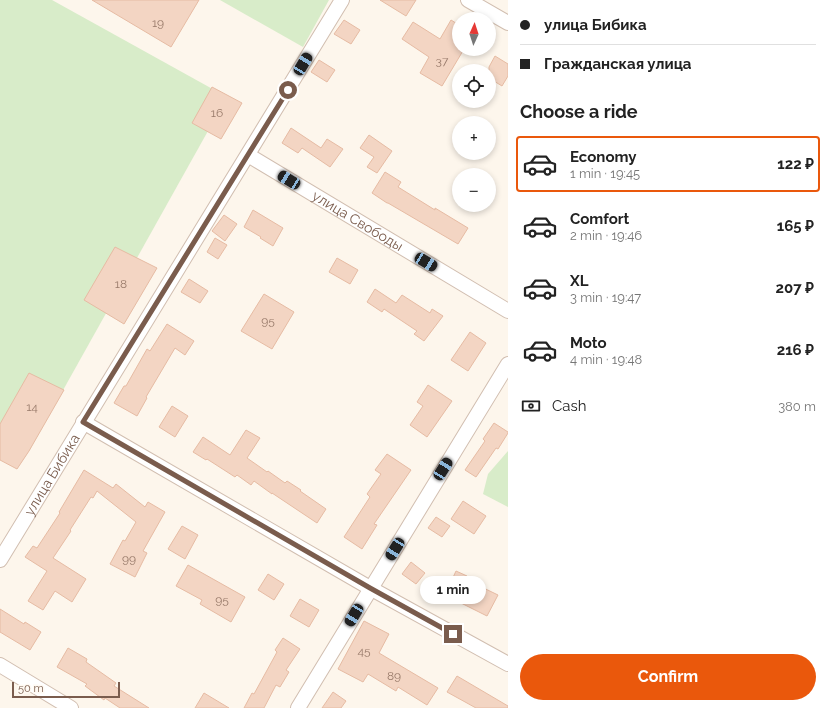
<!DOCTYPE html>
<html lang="en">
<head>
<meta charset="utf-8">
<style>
	body { margin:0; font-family:Raleway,sans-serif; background:#f2f2f2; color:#222; height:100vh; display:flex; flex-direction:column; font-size:15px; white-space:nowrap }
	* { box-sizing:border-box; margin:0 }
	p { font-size:13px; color:#767676 }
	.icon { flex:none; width:22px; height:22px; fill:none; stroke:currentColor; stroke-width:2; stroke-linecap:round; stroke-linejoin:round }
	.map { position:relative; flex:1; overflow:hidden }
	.details { display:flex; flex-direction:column; background:#fff; width:320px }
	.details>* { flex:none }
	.top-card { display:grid; align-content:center; height:88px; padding:0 12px; background:#fff }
	.needle { width:26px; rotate:3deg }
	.buttons { position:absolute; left:452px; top:12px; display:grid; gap:8px }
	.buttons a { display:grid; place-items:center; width:44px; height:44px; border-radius:50%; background:#fff; box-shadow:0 2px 6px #0003; font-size:20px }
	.scale { position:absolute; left:12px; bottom:10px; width:108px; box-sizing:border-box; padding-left:4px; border:2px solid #7a5c4d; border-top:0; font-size:11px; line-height:14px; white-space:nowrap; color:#7a5c4d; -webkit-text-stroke:3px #fffaf3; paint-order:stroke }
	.end { position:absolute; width:18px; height:18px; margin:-9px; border:5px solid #7a5c4d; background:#fff; box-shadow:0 0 0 2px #fff }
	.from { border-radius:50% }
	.bubble { position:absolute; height:28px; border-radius:14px; background:#fff; box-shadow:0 2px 6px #0003; font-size:13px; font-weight:700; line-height:28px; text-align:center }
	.car { position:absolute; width:12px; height:24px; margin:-12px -6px; border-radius:5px; box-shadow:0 0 3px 1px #0007; background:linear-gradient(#222 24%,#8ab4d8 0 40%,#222 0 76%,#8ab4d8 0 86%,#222 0) }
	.top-card b { display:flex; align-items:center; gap:14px; height:38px; font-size:15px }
	.top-card b+b { border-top:1px solid #e0e0e0 }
	.top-card i { width:10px; height:10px; background:#222 }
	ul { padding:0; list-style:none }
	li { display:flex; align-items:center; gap:12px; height:56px; margin:0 8px 6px; padding:0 4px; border:2px solid transparent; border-radius:4px }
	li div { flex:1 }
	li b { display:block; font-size:15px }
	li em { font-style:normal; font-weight:700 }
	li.current { border-color:#ea580c }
	li>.icon { width:36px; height:36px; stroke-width:1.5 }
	h2 { padding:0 12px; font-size:18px; line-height:48px }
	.pay { display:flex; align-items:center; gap:10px; height:44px; padding:0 12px; font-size:15px }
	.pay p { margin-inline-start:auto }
	.cta { display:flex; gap:8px; margin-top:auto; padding:8px 12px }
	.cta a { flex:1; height:46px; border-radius:24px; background:#ea580c; color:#fff; font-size:16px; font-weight:700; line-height:46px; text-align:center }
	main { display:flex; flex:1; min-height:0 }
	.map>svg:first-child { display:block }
	.green { fill:#d8ecc9 }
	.building { fill:#f3d5c3; stroke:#e6bba3 }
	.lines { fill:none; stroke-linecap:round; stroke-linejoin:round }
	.street-casing { stroke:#d1beb0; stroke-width:16 }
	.street { stroke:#fff; stroke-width:14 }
	.route { stroke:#7a5c4d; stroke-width:5 }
	.labels { text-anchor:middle; stroke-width:3.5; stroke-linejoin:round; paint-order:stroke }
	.number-label { font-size:12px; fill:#987a6a }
	.street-label { font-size:14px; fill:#7a5c4d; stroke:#fffaf3 }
</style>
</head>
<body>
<main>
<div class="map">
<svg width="508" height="708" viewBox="0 0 508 708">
	<rect width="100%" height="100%" fill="#fdf6ec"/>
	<g class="green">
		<polygon points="0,0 52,0 227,97 29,451 0,435"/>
		<polygon points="220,0 329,0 303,47"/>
		<polygon points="508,451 508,507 483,494 488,474"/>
	</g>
	<g class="building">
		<polygon points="92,0 199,0 171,47"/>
		<polygon points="380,0 416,0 406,16"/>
		<polygon points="344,20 360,30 351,44 334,34"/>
		<polygon points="451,20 459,25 459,49 464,49 442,86 420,73 429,57 402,39 413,22 440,39"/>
		<polygon points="495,56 508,64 508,76 502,86 489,78 489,67"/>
		<polygon points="319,60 335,70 327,82 311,72"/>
		<polygon points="212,87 242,103 221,139 192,123"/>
		<polygon points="291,128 321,148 327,139 343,149 330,167 302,148 298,153 282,143"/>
		<polygon points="369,135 392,151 377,173 367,167 374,157 360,148"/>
		<polygon points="385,172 401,182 398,187 435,210 435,208 468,228 458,244 388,203 387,203 372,193"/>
		<polygon points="253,210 283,228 273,246 260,238 261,237 244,227"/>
		<polygon points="224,215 237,224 225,241 212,231"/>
		<polygon points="215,238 227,245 218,259 207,252"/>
		<polygon points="115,247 157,268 124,324 84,300"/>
		<polygon points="337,258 358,270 350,284 329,272"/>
		<polygon points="189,279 208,291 200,303 181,292"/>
		<polygon points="375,289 396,303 402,295 430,313 432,309 443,316 424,341 414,334 417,331 384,309 382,312 367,302"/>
		<polygon points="264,294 294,312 272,349 241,331"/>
		<polygon points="167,324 194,341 185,355 175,348 146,397 147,398 137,416 114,403 124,386 126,386 147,349 150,351"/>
		<polygon points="470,332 486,343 468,371 451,360"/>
		<polygon points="29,373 64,390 29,451 17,469 0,460 0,424"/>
		<polygon points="428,385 452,401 427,437 410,425 423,406 417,402"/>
		<polygon points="172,406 188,416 175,437 159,427"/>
		<polygon points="494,423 508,432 508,433 498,449 496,448 476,477 465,470 485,441 483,439"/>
		<polygon points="246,430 260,438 247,458 267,472 268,471 285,483 287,481 301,490 300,491 326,509 317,523 272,493 272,494 254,481 251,485 237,475 235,477 207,459 206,460 193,452 203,437 230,455"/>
		<polygon points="387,454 411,470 374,524 377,525 362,549 344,537 370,497 367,494 381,474 375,470"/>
		<polygon points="84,470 113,488 116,484 145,507 148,502 165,512 143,551 147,553 135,577 110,564 123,540 125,541 136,522 97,491 93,498 91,497 70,530 71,531 53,558 86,579 72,602 55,591 43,610 28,601 47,571 25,557 33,546 37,548 60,513 59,512"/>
		<polygon points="463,501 486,516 474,534 451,519"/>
		<polygon points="436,517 450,526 442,537 428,528"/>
		<polygon points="182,526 198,535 185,559 168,549"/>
		<polygon points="411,562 425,573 416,584 402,574"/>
		<polygon points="188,565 245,597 231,622 200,604 202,600 176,586"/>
		<polygon points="456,571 467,576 465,579 498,595 487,616 445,595"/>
		<polygon points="268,574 284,584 274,600 258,590"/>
		<polygon points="300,599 319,610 309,627 290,616"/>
		<polygon points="0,609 24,624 25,622 41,632 30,650 0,632"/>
		<polygon points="364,621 389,634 379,653 438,688 427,705 398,687 396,691 368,674 363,682 338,669"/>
		<polygon points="283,638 300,649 286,670 289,672 280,687 276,685 264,708 244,708 252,693 254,694 277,652 275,650"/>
		<polygon points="68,648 87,659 86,662 116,683 114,686 149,708 120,708 105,698 104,700 85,686 87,684 57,667"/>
		<polygon points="457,676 508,706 508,708 476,708 447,692"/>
		<polygon points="333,692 346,701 341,708 322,708"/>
		<polygon points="204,693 229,708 195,708"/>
	</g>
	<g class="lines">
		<g class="street-casing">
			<g id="street">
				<polyline points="468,0 508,23"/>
				<path id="s1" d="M248,155L508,311"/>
				<polyline points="83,422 370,588 508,664"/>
				<path id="s2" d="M0,560C113,373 229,187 342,0"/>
				<polyline points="0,665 71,708"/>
				<polyline points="298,708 508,364"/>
			</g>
		</g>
		<use href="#street" class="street"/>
	</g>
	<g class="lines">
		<polyline class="route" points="288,90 83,422 370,588 453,634"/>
	</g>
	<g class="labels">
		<g class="number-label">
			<text x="158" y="27">19</text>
			<text x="442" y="65">37</text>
			<text x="217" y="117">16</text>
			<text x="121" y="288">18</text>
			<text x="268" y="325">95</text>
			<text x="32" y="411">14</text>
			<text x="129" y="563">99</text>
			<text x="222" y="604">95</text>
			<text x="364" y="655">45</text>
			<text x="394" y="680">89</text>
		</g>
		<g class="street-label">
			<text dy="5" stroke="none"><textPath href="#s1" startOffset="128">улица Свободы</textPath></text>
			<text dy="5" stroke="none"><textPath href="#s2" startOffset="100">улица Бибика</textPath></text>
		</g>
	</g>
</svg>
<div class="buttons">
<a><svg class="needle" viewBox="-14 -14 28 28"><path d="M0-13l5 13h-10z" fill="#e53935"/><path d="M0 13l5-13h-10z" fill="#767676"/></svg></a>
<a><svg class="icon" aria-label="locate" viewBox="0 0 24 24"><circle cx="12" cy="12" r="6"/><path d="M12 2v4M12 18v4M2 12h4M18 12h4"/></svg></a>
<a>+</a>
<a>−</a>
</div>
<div class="scale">50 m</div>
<i class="end from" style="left:288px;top:90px"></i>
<i class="end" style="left:453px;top:634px"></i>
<div class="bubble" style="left:420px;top:576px;width:66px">1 min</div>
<i class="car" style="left:303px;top:64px;rotate:31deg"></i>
<i class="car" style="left:289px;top:180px;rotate:301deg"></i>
<i class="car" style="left:426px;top:262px;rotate:121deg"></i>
<i class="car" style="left:443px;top:469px;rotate:32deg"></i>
<i class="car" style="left:395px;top:549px;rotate:212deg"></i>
<i class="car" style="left:354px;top:615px;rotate:211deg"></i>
</div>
<section class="details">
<div class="top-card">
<b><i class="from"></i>улица Бибика</b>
<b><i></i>Гражданская улица</b>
</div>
<h2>Choose a ride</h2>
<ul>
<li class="current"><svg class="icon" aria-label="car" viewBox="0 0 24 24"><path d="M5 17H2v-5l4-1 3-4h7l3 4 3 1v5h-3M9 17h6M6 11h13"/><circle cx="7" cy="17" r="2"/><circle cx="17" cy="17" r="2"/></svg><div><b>Economy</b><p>1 min · 19:45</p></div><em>122 ₽</em></li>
<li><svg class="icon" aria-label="car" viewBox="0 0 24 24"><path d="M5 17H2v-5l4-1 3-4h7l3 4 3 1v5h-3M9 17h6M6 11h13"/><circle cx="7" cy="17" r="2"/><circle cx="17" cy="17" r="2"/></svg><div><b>Comfort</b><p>2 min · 19:46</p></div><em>165 ₽</em></li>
<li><svg class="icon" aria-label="car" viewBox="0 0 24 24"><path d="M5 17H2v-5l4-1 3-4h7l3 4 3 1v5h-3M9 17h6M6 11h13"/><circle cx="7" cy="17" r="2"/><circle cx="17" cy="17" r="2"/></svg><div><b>XL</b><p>3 min · 19:47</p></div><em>207 ₽</em></li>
<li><svg class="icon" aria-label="car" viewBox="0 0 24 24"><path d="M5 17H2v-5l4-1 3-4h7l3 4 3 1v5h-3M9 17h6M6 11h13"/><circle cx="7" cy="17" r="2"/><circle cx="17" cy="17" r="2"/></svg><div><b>Moto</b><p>4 min · 19:48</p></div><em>216 ₽</em></li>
</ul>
<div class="pay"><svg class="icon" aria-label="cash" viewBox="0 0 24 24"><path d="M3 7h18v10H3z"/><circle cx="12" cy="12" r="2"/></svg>Cash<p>380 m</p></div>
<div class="cta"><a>Confirm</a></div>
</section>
</main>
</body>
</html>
